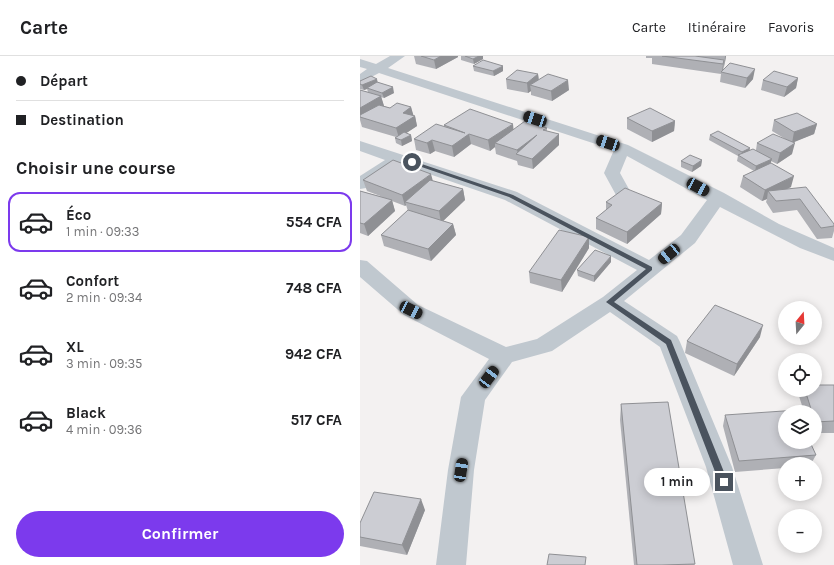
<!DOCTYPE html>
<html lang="fr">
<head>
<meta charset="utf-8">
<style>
	body { margin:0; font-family:Karla,sans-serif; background:#f2f2f2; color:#202124; height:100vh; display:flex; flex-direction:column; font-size:15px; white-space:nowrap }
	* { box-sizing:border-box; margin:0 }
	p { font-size:13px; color:#757577 }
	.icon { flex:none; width:22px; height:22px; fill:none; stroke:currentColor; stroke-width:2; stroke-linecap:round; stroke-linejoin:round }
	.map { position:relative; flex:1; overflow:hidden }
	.details { display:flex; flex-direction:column; background:#fff; width:360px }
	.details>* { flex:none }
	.hud { display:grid; align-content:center; height:88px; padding:0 16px; background:#fff }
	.needle { width:26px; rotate:18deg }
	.controls { position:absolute; left:418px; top:245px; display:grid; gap:8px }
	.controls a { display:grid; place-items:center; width:44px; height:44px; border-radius:50%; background:#fff; box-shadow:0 2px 10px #0003; font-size:20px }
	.end { position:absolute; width:18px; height:18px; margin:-9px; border:5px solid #4a535e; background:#fff; box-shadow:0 0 0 2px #fff }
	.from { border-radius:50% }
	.bubble { position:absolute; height:28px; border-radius:14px; background:#fff; box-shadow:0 2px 10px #0003; font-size:13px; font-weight:700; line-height:28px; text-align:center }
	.car { position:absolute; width:12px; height:24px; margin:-12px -6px; border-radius:5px; box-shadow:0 0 3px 1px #0007; background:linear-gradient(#222 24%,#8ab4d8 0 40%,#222 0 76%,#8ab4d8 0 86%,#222 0) }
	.hud b { display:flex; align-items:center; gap:14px; height:38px; font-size:15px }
	.hud b+b { border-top:1px solid #e0e0e0 }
	.hud i { width:10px; height:10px; background:#202124 }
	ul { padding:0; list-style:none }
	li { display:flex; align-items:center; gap:12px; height:60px; margin:0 8px 6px; padding:0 8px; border:2px solid transparent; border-radius:12px }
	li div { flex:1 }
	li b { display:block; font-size:15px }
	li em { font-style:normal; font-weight:700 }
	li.selected { border-color:#7c3aed }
	li>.icon { width:36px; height:36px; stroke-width:1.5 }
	h2 { padding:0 16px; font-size:18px; line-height:48px }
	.primary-button { display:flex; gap:8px; margin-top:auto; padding:8px 16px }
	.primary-button a { flex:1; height:46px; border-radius:24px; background:#7c3aed; color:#fff; font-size:16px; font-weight:700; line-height:46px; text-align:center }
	header { display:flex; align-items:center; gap:24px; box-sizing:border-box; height:56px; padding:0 20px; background:#fff; border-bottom:1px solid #e0e0e0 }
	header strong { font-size:19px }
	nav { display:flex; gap:22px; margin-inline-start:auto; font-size:14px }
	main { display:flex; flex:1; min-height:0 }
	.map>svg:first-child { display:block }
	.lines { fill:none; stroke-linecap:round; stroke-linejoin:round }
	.street { fill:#c0c8cf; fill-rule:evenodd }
	.wall { fill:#afb0b5 }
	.shaded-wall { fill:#8f9094 }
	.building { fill:#cccdd3; stroke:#8f9094 }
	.route { fill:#4a535e }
</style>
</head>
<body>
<header>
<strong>Carte</strong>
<nav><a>Carte</a><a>Itinéraire</a><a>Favoris</a></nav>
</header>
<main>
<section class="details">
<div class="hud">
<b><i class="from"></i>Départ</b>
<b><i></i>Destination</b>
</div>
<h2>Choisir une course</h2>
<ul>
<li class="selected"><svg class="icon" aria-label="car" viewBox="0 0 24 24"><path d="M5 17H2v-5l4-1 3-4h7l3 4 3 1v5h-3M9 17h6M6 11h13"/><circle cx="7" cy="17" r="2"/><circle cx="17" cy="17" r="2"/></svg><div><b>Éco</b><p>1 min · 09:33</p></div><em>554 CFA</em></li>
<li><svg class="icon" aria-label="car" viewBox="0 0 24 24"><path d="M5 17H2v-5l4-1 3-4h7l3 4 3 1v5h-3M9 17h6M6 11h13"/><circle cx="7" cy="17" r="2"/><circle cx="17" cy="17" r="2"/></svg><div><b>Confort</b><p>2 min · 09:34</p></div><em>748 CFA</em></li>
<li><svg class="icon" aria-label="car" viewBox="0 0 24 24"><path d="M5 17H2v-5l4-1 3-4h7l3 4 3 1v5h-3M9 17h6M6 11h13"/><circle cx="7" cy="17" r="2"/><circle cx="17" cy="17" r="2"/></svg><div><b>XL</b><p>3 min · 09:35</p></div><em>942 CFA</em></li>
<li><svg class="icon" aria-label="car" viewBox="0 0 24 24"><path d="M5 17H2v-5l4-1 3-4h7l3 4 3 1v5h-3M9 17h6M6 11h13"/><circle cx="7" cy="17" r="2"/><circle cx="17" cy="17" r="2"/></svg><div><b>Black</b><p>4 min · 09:36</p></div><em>517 CFA</em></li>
</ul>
<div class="primary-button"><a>Confirmer</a></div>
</section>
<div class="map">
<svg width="474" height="509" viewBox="0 0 474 509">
	<rect width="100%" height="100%" fill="#f3f1f1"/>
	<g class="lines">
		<polygon class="street" points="30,0 45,0 28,12 268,89 364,137 419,168 474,192 474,205 440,192 360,151 335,187 264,245 317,280 320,286 372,411 403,509 373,509 346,411 300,291 250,256 192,295 152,306 125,344 114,414 106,509 76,509 88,414 101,341 129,303 44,259 0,221 0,204 7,205 58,249 146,291 177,283 243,241 277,214 145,144 34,106 35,108 33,111 6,132 0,133 0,120 25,104 0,95 0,85 157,136 289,204 321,179 347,144 267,100 260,117 270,135 268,139 262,140 256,139 244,117 254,94 19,17 0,27 0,18 7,13 0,11 0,3 16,8"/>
	</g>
	<g class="wall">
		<polygon points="54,0 98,0 98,1 76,13 56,8"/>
		<polygon points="101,0 123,0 123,3 114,8 101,4"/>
		<polygon points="286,0 366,0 365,6 363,14 393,23 385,32 360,26 361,18 292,8 292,2 286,2"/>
		<polygon points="113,10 143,15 134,20 114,15"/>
		<polygon points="178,18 179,24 209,34 192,45 171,39 171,35 168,37 147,33 146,23"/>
		<polygon points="438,22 436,32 424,41 401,34 403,24"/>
		<polygon points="0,25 18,26 34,37 24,42 21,41 24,50 30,52 51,51 53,60 55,60 57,70 46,77 51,79 52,85 42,90 36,87 35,82 36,81 2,71 0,64 0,34 8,36 7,33 4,34 0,33"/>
		<polygon points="267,62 315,65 314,75 292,86 267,73"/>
		<polygon points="414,64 457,68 454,78 433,86 432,98 417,108 411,105 411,108 431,131 428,132 474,168 474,175 472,182 457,183 437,154 413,157 406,146 407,143 402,145 380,131 383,120 394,115 377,105 378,100 349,84 350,79 390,94 396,94 397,87 427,84 412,75"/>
		<polygon points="84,69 154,73 187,72 187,75 199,89 173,113 158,109 157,105 136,98 135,91 130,95 111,88 94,101 75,95 70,98 56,94 54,83 84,71"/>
		<polygon points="342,104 341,110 332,116 321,111 321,105"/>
		<polygon points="3,124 73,125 103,133 105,144 83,165 93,168 96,179 71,205 24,190 21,179 48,155 46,149 45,150 32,145 35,155 8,180 0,177 0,135 23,141 7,135"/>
		<polygon points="246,146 302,147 301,158 267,188 236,173 236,162 246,154"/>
		<polygon points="229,181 229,192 202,236 170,227 169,216"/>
		<polygon points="251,206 234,226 218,220 217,214"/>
		<polygon points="400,281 374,320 325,297 327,285"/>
		<polygon points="474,329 474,377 455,377 455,356 444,356 439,340 441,334 455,334"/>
		<polygon points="261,348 335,508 334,509 274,509 260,364"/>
		<polygon points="365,359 456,399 451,408 425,408 425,412 375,416 363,370"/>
		<polygon points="65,454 47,499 0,490 0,467"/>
	</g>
	<g class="shaded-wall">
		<polygon points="81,0 98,0 98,1 76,13 74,4"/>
		<polygon points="119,0 123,0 123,3 114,8 113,3"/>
		<polygon points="365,0 366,0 365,6 364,11"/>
		<polygon points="364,4 363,14 362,16 363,8"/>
		<polygon points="143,10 143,15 134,20 133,15"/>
		<polygon points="395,13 393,23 385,32 387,22"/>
		<polygon points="178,18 179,27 170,29 171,35 168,37 167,27"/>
		<polygon points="438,22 436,32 424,41 427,31"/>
		<polygon points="17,23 18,28 7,32 7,33 4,34 2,29"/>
		<polygon points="208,24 209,34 192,45 191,35"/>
		<polygon points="33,31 34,37 24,42 22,37"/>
		<polygon points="21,40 24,50 0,61 0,52"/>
		<polygon points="51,51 54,61 55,60 57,70 39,82 36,72 43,57"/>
		<polygon points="315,65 314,75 292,86 292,75"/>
		<polygon points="153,68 154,78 135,87 135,91 130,95 128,84"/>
		<polygon points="457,68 454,78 432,87 434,76"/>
		<polygon points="109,78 111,88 94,101 92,90"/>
		<polygon points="199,78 199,89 173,113 172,103"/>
		<polygon points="51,79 52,85 42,90 41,84"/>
		<polygon points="177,79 158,98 157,94"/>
		<polygon points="72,84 75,95 70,98 67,87"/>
		<polygon points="435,87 432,98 417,108 420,97"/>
		<polygon points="390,92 389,97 381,101 382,96"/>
		<polygon points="412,103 410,109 395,116 396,110"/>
		<polygon points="342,104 341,110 332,116 333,110"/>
		<polygon points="71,118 74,129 45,146 46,149 45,150 42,139"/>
		<polygon points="434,120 431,131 412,140 408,135 407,143 402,145 405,134"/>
		<polygon points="103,133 105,144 81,167 79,155"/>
		<polygon points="32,144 35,155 8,180 4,168"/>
		<polygon points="302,147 301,158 267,188 267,176"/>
		<polygon points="93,168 96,179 71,205 68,193"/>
		<polygon points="229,181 229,192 202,236 201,224"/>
		<polygon points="251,200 251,206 234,226 234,220"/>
		<polygon points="403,269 400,281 374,320 377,308"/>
		<polygon points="61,443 65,454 47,499 42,489"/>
	</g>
	<g class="building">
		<polygon points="61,0 81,0 74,4"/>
		<polygon points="105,0 119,0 113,3"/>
		<polygon points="302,0 335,0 364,4 363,8"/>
		<polygon points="123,4 143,10 133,15 113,10"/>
		<polygon points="370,7 395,13 387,22 361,16"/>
		<polygon points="157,14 178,18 167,27 146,23"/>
		<polygon points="414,15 438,22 427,31 403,24"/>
		<polygon points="188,18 208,24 191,35 170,29"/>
		<polygon points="11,20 17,23 2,29 0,28 0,25"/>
		<polygon points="17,26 33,31 22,37 7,32"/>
		<polygon points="0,34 21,40 0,52"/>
		<polygon points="37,47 51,51 43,57 55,60 36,72 0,61 0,59 19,49 30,52"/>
		<polygon points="290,52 315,65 292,75 267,62"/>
		<polygon points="110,53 153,68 128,84 109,78 92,90 72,84 67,87 54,83 76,68 105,77 84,69"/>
		<polygon points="437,57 457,68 434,76 414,64"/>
		<polygon points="165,65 187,72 183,74 199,78 172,103 156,98 177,79 157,94 135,87"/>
		<polygon points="358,75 390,92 382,96 350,79"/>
		<polygon points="44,76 51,79 41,84 35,82"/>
		<polygon points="413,78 435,87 420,97 397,87"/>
		<polygon points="393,93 412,103 396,110 378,99"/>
		<polygon points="330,99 342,104 333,110 321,105"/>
		<polygon points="33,104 71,118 42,139 3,124"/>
		<polygon points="411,107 434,120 405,134 383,120"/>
		<polygon points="70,124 103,133 79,155 45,146"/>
		<polygon points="446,131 474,168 474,170 461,172 440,143 416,145 408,135"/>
		<polygon points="265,132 302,147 267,176 236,162 252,149 246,146"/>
		<polygon points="0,135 32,144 4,168 0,167"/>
		<polygon points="48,154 93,168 68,193 21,179"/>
		<polygon points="199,174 229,181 201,224 169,216"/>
		<polygon points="235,194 251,200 234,220 217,214"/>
		<polygon points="355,249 403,269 377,308 327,285"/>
		<polygon points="455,329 474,329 474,365 455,366 455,356 452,356 445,334 455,334"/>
		<polygon points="308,346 335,508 302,509 277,509 261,348"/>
		<polygon points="438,354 439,356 425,356 425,386 450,386 456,399 379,405 365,359"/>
		<polygon points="14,436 61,443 42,489 0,481 0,467"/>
		<polygon points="189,498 226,501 225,509 187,509"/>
	</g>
	<polygon class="route" points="50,104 153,139 292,211 292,214 254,246 311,284 368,426 367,428 361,428 359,426 306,288 246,246 286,213 149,141 50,107"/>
</svg>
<div class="controls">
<a><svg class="needle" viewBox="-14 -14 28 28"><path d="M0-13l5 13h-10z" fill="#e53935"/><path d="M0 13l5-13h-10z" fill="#757577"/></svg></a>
<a><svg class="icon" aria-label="locate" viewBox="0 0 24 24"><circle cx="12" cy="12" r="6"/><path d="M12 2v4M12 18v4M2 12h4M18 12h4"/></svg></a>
<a><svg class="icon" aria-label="layers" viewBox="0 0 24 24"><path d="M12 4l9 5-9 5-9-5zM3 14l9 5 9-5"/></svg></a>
<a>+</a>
<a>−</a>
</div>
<i class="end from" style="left:52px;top:106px"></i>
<i class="end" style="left:364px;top:426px"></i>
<div class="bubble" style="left:284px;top:412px;width:66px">1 min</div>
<i class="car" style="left:175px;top:63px;rotate:288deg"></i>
<i class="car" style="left:248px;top:87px;rotate:288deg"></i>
<i class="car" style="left:338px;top:131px;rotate:118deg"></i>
<i class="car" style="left:309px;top:198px;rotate:231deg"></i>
<i class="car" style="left:51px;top:254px;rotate:116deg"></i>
<i class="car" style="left:129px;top:321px;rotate:37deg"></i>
<i class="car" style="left:101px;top:414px;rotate:9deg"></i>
</div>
</main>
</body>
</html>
